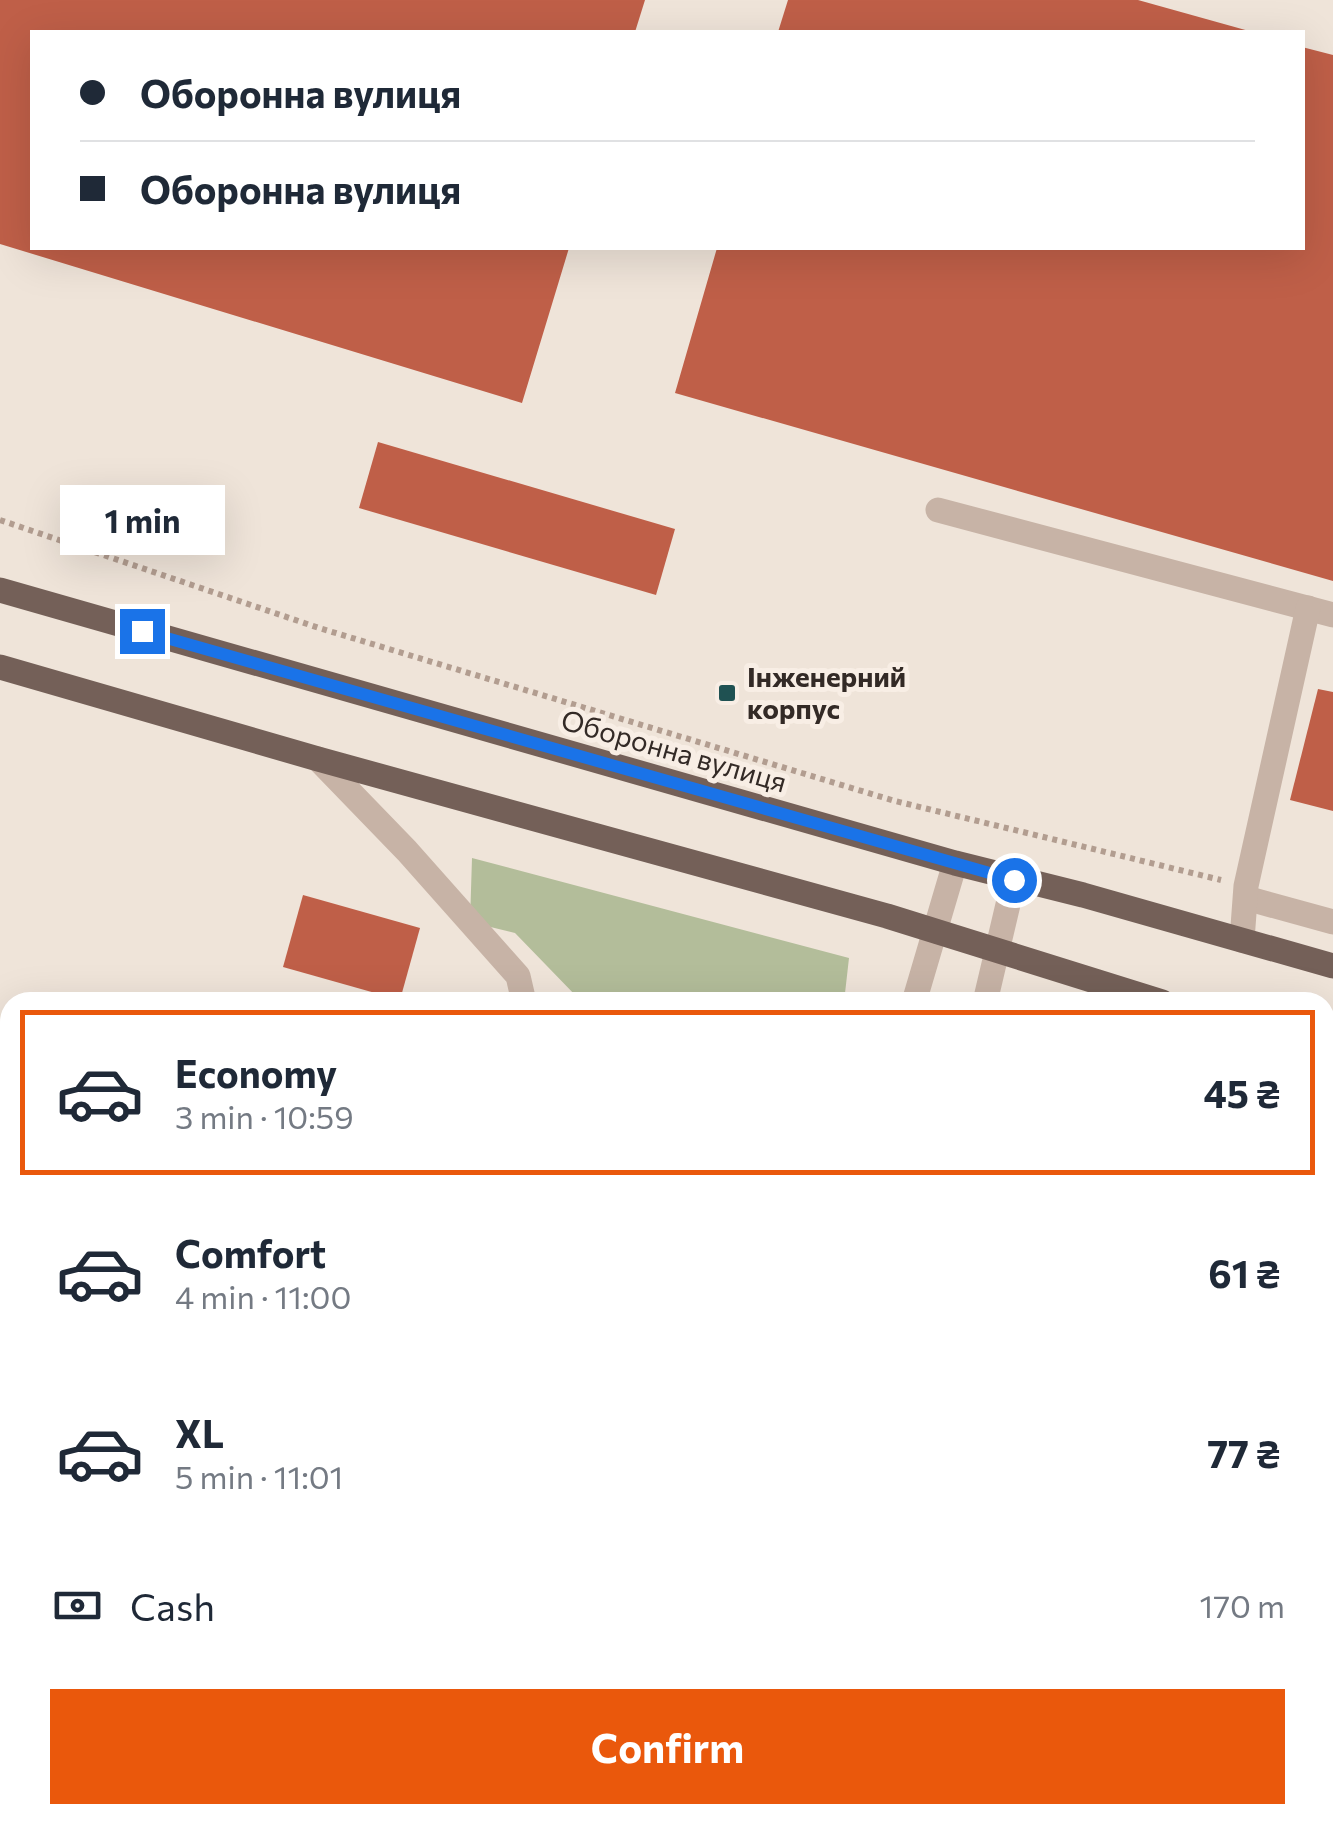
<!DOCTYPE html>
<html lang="en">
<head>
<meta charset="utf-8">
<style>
	body { margin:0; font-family:Commissioner,sans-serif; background:#f6f6f7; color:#1f2937; height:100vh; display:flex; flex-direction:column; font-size:38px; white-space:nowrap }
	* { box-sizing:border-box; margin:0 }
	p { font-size:32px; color:#747a83 }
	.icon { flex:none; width:55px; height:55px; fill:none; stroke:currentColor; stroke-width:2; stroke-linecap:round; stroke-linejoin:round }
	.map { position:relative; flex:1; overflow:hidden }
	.side { position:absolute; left:0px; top:992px; width:1335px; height:832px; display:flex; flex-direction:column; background:#fff; border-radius:30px 30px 0 0; box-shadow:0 10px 40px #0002 }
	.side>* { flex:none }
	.banner { position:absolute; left:30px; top:30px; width:1275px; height:220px; border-radius:0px; box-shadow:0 10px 40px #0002; display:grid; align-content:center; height:220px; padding:0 50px; background:#fff }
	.end { position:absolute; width:45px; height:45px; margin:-22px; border:12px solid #1a73e8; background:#fff; box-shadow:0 0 0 5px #fff }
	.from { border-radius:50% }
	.bubble { position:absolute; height:70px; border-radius:0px; background:#fff; box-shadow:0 10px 40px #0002; font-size:32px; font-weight:700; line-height:70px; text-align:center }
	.banner b { display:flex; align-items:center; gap:35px; height:95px; font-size:38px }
	.banner b+b { border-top:2px solid #e0e1e3 }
	.banner i { width:25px; height:25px; background:#1f2937 }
	ul { padding:18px 0 0; list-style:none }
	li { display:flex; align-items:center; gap:30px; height:165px; margin:0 20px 15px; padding:0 30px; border:5px solid transparent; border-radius:0px }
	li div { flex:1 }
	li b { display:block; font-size:38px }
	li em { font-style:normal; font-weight:700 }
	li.on { border-color:#ea580c }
	li>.icon { width:90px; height:90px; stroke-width:1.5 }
	.pay { display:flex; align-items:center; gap:25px; height:110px; padding:0 50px; font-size:38px }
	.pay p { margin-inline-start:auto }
	.primary-button { display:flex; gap:20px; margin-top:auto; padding:20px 50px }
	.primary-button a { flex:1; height:115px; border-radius:0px; background:#ea580c; color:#fff; font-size:40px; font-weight:700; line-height:115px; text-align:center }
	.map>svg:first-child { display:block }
	.green { fill:#b3bd9a }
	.building { fill:#bf5f48 }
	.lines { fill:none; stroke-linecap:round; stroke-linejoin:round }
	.path { stroke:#b29d90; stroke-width:6; stroke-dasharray:5 5; stroke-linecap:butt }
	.minor { stroke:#c7b3a6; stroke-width:25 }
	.major { stroke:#746058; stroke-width:25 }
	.tram { stroke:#332a26; stroke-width:2.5 }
	.route { stroke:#1a73e8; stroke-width:12 }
	.poi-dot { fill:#1f5152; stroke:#f8eee5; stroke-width:4 }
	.labels { text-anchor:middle; stroke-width:10; stroke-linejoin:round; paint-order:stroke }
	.poi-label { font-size:28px; font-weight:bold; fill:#332a26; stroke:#f8eee5; text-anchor:start }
	.street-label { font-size:28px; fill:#332a26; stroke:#f8eee5 }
</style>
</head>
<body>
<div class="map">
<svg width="1333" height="1824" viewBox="0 0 1333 1824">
	<rect width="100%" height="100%" fill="#efe4d9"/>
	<polygon class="green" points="472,858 849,958 844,1002 597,1002 578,998 515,933 470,922"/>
	<g class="building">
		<polygon points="0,0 645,0 635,32 32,32 32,248 569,248 522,403 0,244"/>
		<polygon points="788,0 1138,0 1249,31 778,32"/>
		<polygon points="1302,47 1333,55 1333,581 675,393 717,248 1302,248"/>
		<polygon points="378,442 675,529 656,595 359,508"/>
		<polygon points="1318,689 1333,692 1333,811 1290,800"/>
		<polygon points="303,895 420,928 400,1000 283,967"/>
		<polygon points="0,1082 10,1084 10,1137 0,1134"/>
		<polygon points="332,1815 441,1815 439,1824 330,1824"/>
		<polygon points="973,1815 1061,1815 1059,1824 970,1824"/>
	</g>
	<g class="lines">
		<g class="path">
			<polyline points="0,520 319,628 895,801 1221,880"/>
			<polyline points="1325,1125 1333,1128"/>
		</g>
		<g class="minor">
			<polyline points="938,510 1333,615"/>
			<polyline points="318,759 407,851 518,976 524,1002"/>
			<polyline points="1246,898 1333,922"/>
			<polyline points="1242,940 1246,886 1308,608"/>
			<polyline points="914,1002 955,863"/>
			<polyline points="985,1002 1014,879"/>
			<polyline points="3,1589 10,1604"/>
			<polyline points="51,1824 52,1815"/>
			<polyline points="697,1824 699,1815"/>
			<polyline points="789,1824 791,1815"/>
		</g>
		<g class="major">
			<polyline points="0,590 955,863 1083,895 1333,966"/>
			<polyline points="0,667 318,759 887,916 1162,1002"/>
			<polyline points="1325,1048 1333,1051"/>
		</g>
		<g class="tram">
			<polyline points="733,1824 735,1815"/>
			<polyline points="750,1824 753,1815"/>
		</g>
	</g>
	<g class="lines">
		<polyline class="route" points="142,631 1014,880"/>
	</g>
	<rect class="poi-dot" x="717" y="683" width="20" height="20" rx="5"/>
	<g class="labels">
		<g class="poi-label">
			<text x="747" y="687">Інженерний<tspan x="747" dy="32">корпус</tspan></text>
		</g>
		<g class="street-label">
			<text transform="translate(674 751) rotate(16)" y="10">Оборонна вулиця</text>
		</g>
	</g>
</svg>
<i class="end from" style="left:1014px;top:880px"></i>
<i class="end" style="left:142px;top:631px"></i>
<div class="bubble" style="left:60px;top:485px;width:165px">1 min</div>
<div class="banner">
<b><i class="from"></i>Оборонна вулиця</b>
<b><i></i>Оборонна вулиця</b>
</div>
<section class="side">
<ul>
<li class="on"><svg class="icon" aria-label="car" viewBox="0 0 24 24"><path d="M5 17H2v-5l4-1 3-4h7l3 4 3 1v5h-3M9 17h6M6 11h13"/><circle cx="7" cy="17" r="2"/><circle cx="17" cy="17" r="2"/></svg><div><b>Economy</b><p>3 min · 10:59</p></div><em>45 ₴</em></li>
<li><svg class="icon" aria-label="car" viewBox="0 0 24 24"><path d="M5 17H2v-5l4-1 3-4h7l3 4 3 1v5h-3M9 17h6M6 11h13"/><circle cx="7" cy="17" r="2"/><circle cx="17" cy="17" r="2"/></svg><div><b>Comfort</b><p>4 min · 11:00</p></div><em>61 ₴</em></li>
<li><svg class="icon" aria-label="car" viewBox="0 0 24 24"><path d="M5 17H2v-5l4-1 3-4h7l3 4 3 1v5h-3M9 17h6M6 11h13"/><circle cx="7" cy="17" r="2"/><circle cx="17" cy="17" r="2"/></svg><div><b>XL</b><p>5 min · 11:01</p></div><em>77 ₴</em></li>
</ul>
<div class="pay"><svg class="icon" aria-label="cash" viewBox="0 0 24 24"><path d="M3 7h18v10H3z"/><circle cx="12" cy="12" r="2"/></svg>Cash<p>170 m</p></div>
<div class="primary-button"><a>Confirm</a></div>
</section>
</div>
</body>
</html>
